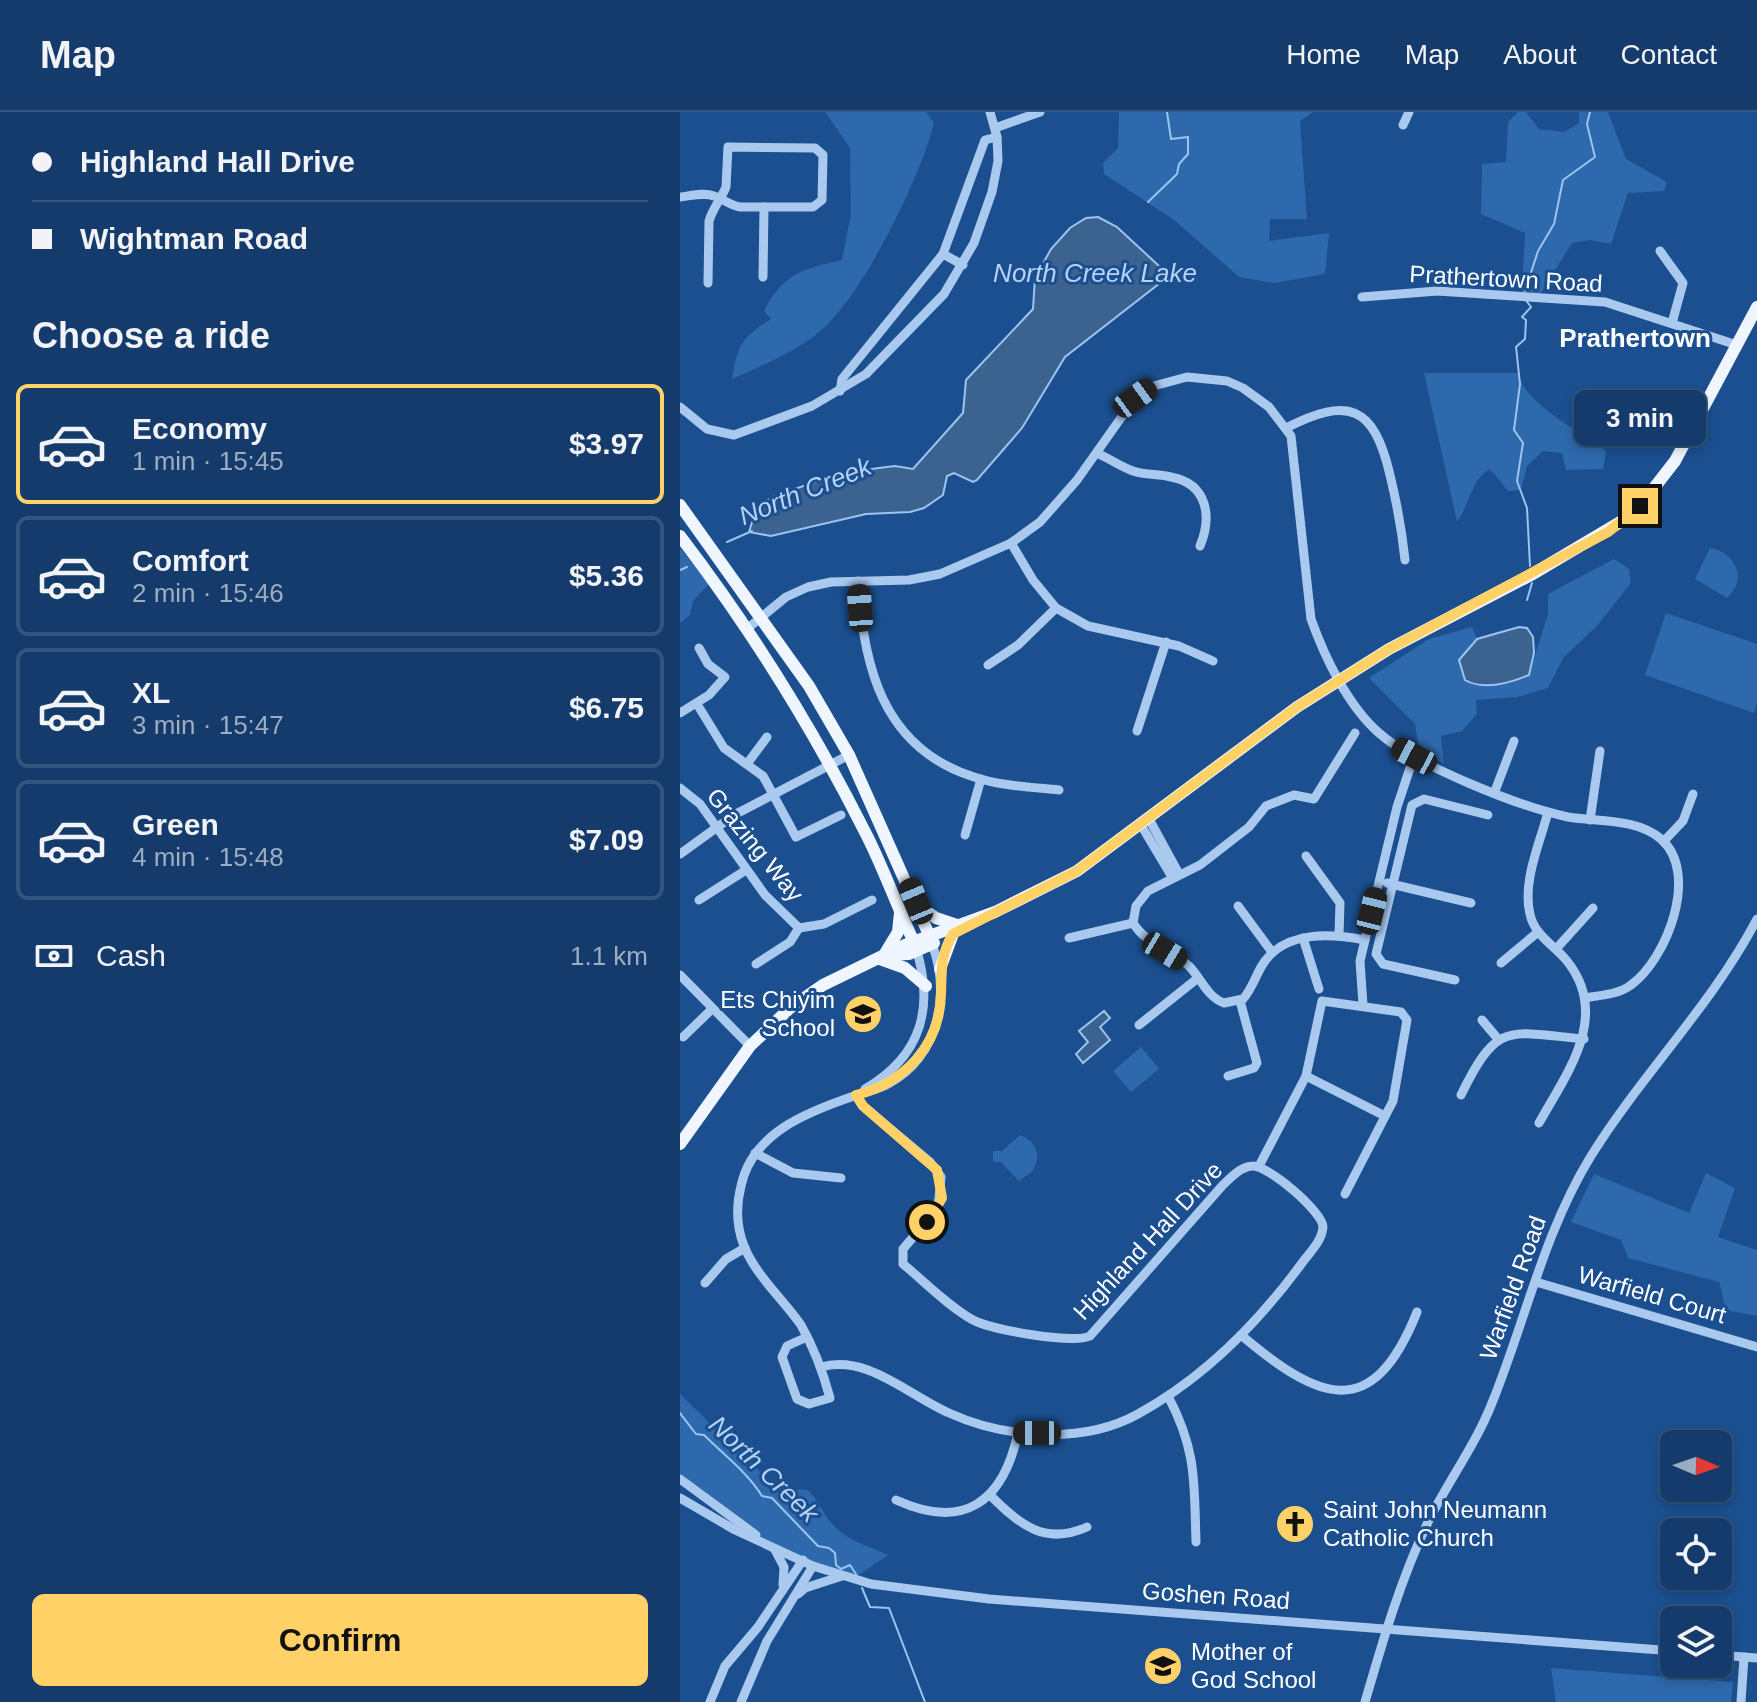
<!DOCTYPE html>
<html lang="en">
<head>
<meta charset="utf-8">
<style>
	body { margin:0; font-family:Helvetica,sans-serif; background:#1d4271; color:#f1f3f6; height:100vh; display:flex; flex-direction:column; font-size:30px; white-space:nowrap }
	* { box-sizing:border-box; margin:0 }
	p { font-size:26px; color:#9dadc1 }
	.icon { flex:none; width:44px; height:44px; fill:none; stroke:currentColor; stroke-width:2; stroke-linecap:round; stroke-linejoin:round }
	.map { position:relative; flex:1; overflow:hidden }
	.panel { display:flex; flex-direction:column; background:#143b6b; width:680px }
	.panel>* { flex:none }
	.top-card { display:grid; align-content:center; height:176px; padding:0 32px; background:#143b6b }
	.needle { width:52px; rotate:92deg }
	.controls { position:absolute; left:980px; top:1318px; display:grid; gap:16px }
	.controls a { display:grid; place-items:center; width:72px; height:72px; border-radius:12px; background:#143b6b; box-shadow:0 4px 12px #0003,0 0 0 2px #33557e; font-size:40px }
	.end { position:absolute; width:36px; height:36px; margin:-18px; border:10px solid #ffd166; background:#111; box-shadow:0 0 0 4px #111 }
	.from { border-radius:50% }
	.bubble { position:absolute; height:56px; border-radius:12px; background:#143b6b; box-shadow:0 4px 12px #0003,0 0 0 2px #33557e; font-size:26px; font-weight:800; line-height:56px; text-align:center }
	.car { position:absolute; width:24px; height:48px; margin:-24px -12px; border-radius:10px; box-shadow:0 0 6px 2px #0007; background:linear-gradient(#222 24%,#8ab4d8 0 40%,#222 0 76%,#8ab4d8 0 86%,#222 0) }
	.top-card b { display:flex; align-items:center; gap:28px; height:76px; font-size:30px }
	.top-card b+b { border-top:2px solid #33557e }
	.top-card i { width:20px; height:20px; background:#f1f3f6 }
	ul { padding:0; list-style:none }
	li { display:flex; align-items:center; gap:24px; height:120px; margin:0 16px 12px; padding:0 16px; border:4px solid #33557e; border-radius:12px }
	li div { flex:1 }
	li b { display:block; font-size:30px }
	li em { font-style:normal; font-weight:800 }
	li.active { border-color:#ffd166 }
	li>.icon { width:72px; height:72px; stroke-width:1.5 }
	h2 { padding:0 32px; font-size:36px; line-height:96px }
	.pay { display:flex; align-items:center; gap:20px; height:88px; padding:0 32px; font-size:30px }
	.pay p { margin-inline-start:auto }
	.button { display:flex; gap:16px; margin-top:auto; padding:16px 32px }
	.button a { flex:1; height:92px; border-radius:12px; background:#ffd166; color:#111; font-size:32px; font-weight:800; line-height:92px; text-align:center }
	header { display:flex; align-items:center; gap:48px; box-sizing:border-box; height:112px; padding:0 40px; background:#143b6b; border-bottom:2px solid #33557e }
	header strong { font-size:38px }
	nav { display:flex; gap:44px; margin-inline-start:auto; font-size:28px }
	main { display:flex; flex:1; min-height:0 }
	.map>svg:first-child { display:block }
	.green { fill:#2e69ad }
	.water { fill:#3c6290; stroke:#9cc4f0; stroke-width:2 }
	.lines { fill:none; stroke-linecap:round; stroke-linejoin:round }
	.stream { stroke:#9cc4f0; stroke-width:2 }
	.minor { stroke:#a9c9ee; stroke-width:9 }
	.major { stroke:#f0f6ff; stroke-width:12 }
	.route { stroke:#ffd166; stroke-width:10 }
	.labels { text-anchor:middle; stroke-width:6; stroke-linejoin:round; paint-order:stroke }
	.street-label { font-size:24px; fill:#fff; stroke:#1b4f8f }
	.poi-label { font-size:24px; fill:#fff; stroke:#1b4f8f; text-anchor:start }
	.water-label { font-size:26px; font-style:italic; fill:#b5d3f5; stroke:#1b4f8f }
	.neighbourhood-label { font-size:26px; font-weight:bold; fill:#fff; stroke:#1b4f8f }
</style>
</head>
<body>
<header>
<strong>Map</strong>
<nav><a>Home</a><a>Map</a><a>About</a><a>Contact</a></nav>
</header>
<main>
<section class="panel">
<div class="top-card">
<b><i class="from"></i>Highland Hall Drive</b>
<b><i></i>Wightman Road</b>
</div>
<h2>Choose a ride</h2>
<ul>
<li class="active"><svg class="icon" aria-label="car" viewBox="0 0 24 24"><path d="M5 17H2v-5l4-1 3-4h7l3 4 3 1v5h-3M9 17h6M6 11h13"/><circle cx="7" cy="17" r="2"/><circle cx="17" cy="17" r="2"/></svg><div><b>Economy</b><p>1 min · 15:45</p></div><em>$3.97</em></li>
<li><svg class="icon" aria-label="car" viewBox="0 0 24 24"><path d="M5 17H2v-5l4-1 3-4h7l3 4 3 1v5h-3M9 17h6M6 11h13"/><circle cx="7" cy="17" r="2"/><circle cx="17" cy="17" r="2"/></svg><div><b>Comfort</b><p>2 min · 15:46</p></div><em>$5.36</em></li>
<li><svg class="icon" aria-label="car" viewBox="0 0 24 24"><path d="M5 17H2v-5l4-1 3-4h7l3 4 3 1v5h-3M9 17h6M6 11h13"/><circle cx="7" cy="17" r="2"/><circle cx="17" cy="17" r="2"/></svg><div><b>XL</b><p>3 min · 15:47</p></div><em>$6.75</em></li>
<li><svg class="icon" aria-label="car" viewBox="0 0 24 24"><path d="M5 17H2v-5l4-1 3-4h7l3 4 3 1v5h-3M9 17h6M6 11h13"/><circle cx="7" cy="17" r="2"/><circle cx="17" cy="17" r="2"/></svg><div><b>Green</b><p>4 min · 15:48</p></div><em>$7.09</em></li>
</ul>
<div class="pay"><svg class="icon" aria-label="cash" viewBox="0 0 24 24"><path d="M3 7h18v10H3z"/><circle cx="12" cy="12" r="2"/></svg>Cash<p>1.1 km</p></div>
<div class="button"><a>Confirm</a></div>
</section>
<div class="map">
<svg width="1077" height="1590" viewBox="0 0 1077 1590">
	<rect width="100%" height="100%" fill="#1b4f8f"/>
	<g class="green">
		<path d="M145,0H246L254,11C241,64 182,186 139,220C115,240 81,254 52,267C58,232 61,226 91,207L84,199C103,161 123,157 162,148L171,101L170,36Z"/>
		<polygon points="439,0 633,0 620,9 627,107 590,107 589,129 649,121 645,162 594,171 559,165 494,108 424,62 423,51 438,36"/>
		<polygon points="838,0 846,0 859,17 884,20 899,11 899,0 928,0 946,47 987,70 984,79 948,81 931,132 910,128 892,131 861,181 842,180 845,121 801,102 802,52 826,50 828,10"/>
		<path d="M744,261H839C841,290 903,321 926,339L923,357L886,358L882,341L863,339L847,354L841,378L828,379L810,357C791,368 790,392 777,410Z"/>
		<polygon points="0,436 29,472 13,489 10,503 0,511"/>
		<path d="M1030,436C1056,441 1068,467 1047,486L1015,467Z"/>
		<polygon points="934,447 949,457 951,471 917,514 884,545 868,576 837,585 796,588 797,602 782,619 761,624 764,652 739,637 735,612 689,566 749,527 792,515 797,527 792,530 789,571 817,572 849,563 868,502 868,482"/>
		<polygon points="986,501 1077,532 1077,590 1074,601 965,563"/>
		<polygon points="461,935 479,957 451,980 433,959"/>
		<path d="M340,1023C357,1029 362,1045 352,1060L339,1069L321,1050H313V1039H322Z"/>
		<polygon points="1026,1061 1055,1076 1038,1125 1077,1138 1077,1204 1046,1198 1039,1170 948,1146 941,1128 891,1110 914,1062 1009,1101"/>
		<path d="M0,1282L103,1382L113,1377L128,1378C139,1389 145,1405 155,1415C169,1429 191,1435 208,1443L171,1468L93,1435L0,1367Z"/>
		<polygon points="871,1556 1053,1570 1051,1590 876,1590"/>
	</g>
	<g class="water">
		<polygon points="418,105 437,115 479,154 480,171 385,245 342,316 297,368 293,370 274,361 267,364 263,383 244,396 230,400 186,402 91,424 69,420 77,395 93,385 159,361 215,354 233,357 283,301 286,268 353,197 355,166 371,137 390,116 406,106"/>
		<path d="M839,515L847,516L853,525L854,541L849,563C830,571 804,579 785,568L779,548L797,527Z"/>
		<polygon points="424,899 430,906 420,915 430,928 403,951 396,942 408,930 399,919"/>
	</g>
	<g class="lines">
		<g class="stream">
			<polyline points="468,90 497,62 499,52 508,42 508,25 491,27 487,0"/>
			<polyline points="845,179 858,139 874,112 883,68 915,45 907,12 910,0"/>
			<polyline points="845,187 851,195 842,205 846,208 845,227 836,235 840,272 834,318 843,331 837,369 847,396 850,454"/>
			<polyline points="47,430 72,419"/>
			<polyline points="0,458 7,455"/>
			<polyline points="847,488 852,471"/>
			<path d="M0,1301L16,1322L24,1323C44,1343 68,1361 82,1384L92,1386L138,1434L149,1436L155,1441L156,1453L161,1457L170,1453L176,1462"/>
			<polyline points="182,1476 190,1495 209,1496 245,1590"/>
		</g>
		<g class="minor">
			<polyline points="723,13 729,0"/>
			<polyline points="315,16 360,0"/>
			<path d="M0,85C10,84 24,80 34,84C44,87 49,93 60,95H133L142,88L143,43L135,36L48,35L46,75C41,87 33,96 29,109L28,171"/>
			<polyline points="980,139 1003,171 992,211"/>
			<polyline points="263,142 283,153"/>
			<polyline points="83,165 84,95"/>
			<polyline points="682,185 757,179 925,190 1057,233"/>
			<polyline points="160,279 162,267 263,142 305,28 317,25"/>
			<polyline points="0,295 27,317 54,323 132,294 186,262 264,182 294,131 312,80 318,49 317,25 310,0"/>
			<path d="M606,316C669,284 694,294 710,363C717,392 722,419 725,448"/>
			<path d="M419,342C430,347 441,355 453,359C465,363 478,362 491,365C528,372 532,405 520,434"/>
			<polyline points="331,431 353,468 376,496 408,514 499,534 533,549"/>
			<path d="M178,469C183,553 202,636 294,665C321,674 351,675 379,678"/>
			<path d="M68,516L106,485L128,475L151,470L229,468L260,462L331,431L360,410L397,368L455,286L470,275L507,265L547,269L563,276L589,295L611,324L631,507C645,546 668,594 699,621C735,653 840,695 888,705C917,710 957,706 981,727C1020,761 987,847 951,873C938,883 920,883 905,886"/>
			<polyline points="308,553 338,533 376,496"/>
			<polyline points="17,592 44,636 83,664 116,725 161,703"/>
			<polyline points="0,601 29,583 45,565 28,552 19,536"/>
			<polyline points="457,619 486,530"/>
			<path d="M675,621L634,687L614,683L586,694L569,715L520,753L468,779L456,794L453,811C467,833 491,838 509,854C521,866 527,885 544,891L563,887C573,876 576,861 585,849C608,818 652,822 685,828"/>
			<polyline points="67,652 87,625"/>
			<polyline points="0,676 20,692 85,783 119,816"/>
			<polyline points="815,679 834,629"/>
			<polyline points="469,707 499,762"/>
			<polyline points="910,708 920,639"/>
			<polyline points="461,713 492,765"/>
			<polyline points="285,723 301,667"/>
			<polyline points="984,729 1003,709 1013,682"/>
			<polyline points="0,742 54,703 169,643"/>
			<polyline points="626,744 660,791 659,823"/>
			<polyline points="707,771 791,791"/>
			<polyline points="19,788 66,758"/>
			<polyline points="558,794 592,840"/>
			<polyline points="389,826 453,811"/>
			<polyline points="623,826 639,877"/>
			<polyline points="876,837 913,796"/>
			<polyline points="821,851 858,820"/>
			<polyline points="76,852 110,830 119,816 144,812 192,788"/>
			<polyline points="0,863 70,934"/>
			<polyline points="775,868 703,852 696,842 732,693 744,687 808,703"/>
			<polyline points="683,893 680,849 717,695 734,644"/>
			<polyline points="802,908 818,927"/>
			<polyline points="459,913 518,866"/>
			<polyline points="3,925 32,897"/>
			<polyline points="548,964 574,956 577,951 560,889"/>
			<polyline points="626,964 705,1004"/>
			<path d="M185,977C243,943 255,894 235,833"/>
			<path d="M781,983C818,908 827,920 904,927"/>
			<path d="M859,1011C887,961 931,904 887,849C874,833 854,823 850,802C842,770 860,731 868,700"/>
			<polyline points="75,1041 113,1061 161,1066"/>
			<polyline points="579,1054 626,964 642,889 721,900 727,908 713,989 665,1082"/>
			<polyline points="856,1170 1077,1235"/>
			<polyline points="25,1171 46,1147 65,1136"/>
			<path d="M561,1223C638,1288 692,1313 737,1200"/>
			<path d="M127,1225L107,1234L102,1245L117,1287L129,1292L150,1286C143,1260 134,1236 121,1213C103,1187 76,1164 64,1134C57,1116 56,1094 61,1074C72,1021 127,1000 174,984C185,980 197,978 208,972C260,944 271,880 251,829"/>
			<path d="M141,1255C187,1242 228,1283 269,1301C324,1326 402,1333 458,1302C524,1266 578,1211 622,1151C630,1140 642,1129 643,1115C643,1100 587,1052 572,1054C560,1055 550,1066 542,1074L410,1224C392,1232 312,1218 293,1208C268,1194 245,1170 223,1152V1137L258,1096L261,1065L250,1050L183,994L176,983"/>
			<path d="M488,1284C517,1339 514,1370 516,1430"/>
			<polyline points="0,1367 76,1423"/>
			<path d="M310,1383C340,1413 365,1434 407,1415"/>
			<polyline points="0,1386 55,1418 133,1454 191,1472 309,1487 994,1539"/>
			<path d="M216,1388C284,1419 323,1390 338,1321"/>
			<polyline points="95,1438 104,1455 103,1473"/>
			<polyline points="118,1482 125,1476 162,1464"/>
			<polyline points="1038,1543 1077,1546"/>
			<polyline points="30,1590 45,1554 78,1515 123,1448"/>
			<polyline points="61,1590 87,1529 133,1454"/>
			<path d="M685,1590C703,1528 721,1466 749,1408C769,1368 796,1332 812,1291C845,1210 864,1120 911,1044C962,962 1032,893 1077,807"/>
			<polyline points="1061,1590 1064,1545"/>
		</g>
		<g class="major">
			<polyline points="0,393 129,574 169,643 250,825"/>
			<path d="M0,424C71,517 131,613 184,718C203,754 216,793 234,830"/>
			<polyline points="237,793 256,806 277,813"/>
			<polyline points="204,843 218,820 220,801"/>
			<polyline points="208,843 229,842 254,831"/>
			<polyline points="200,847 225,856 246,874"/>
			<polyline points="260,857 273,822"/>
			<polyline points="0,1032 70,934 110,896 143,873 225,833 315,800 397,759 617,595 709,537 851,463 942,409 960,394 995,349 1077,195"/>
		</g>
	</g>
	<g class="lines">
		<path class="route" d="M247,1110L262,1086L257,1058L183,994L176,983C224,971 260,934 261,882C262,858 260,843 273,822L397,759L617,595L709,537L928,420L960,394"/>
	</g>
	<defs>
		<g id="school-disc" transform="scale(2)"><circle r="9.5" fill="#ffd166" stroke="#1b4f8f"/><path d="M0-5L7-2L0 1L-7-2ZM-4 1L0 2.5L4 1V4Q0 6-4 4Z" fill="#111"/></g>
		<g id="church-disc" transform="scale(2)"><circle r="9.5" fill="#ffd166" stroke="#1b4f8f"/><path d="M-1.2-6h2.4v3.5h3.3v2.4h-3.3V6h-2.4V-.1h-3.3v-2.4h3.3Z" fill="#111"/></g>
	</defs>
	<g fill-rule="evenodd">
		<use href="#school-disc" x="183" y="902"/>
		<use href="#church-disc" x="615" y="1412"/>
		<use href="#school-disc" x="483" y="1554"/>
	</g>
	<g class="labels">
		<g class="street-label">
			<text transform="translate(826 167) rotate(3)" y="8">Prathertown Road</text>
			<text transform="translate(75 733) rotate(51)" y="8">Grazing Way</text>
			<text transform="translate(468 1129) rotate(-47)" y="8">Highland Hall Drive</text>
			<text transform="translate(833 1176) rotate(-70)" y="8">Warfield Road</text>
			<text transform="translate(972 1183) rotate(16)" y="8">Warfield Court</text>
			<text transform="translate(536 1484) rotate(4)" y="8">Goshen Road</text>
		</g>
		<g class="poi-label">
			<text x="155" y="896" text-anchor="end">Ets Chiyim<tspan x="155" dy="28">School</tspan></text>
			<text x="643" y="1406">Saint John Neumann<tspan x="643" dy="28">Catholic Church</tspan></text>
			<text x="511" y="1548">Mother of<tspan x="511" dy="28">God School</tspan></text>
		</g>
		<g class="water-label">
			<text x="415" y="170">North Creek Lake</text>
			<text transform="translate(125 379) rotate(-22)" y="9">North Creek</text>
			<text transform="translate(84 1357) rotate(44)" y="9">North Creek</text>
		</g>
		<g class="neighbourhood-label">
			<text x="955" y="235">Prathertown</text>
		</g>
	</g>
</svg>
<div class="controls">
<a><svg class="needle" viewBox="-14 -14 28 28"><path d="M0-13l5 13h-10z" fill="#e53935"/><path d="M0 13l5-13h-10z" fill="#9dadc1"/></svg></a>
<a><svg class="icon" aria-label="locate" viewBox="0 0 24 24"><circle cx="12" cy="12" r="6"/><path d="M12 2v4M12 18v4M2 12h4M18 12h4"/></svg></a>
<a><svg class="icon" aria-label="layers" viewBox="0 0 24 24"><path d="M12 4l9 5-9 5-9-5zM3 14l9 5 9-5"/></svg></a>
</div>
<i class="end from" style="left:247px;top:1110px"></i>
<i class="end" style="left:960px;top:394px"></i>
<div class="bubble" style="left:894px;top:278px;width:132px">3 min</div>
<i class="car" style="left:455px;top:286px;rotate:54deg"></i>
<i class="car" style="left:180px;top:496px;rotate:356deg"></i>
<i class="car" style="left:734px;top:644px;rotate:298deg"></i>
<i class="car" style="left:236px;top:789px;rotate:337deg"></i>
<i class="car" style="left:692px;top:799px;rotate:14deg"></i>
<i class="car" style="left:485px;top:839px;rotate:121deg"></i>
<i class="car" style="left:357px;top:1321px;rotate:270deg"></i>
</div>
</main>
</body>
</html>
